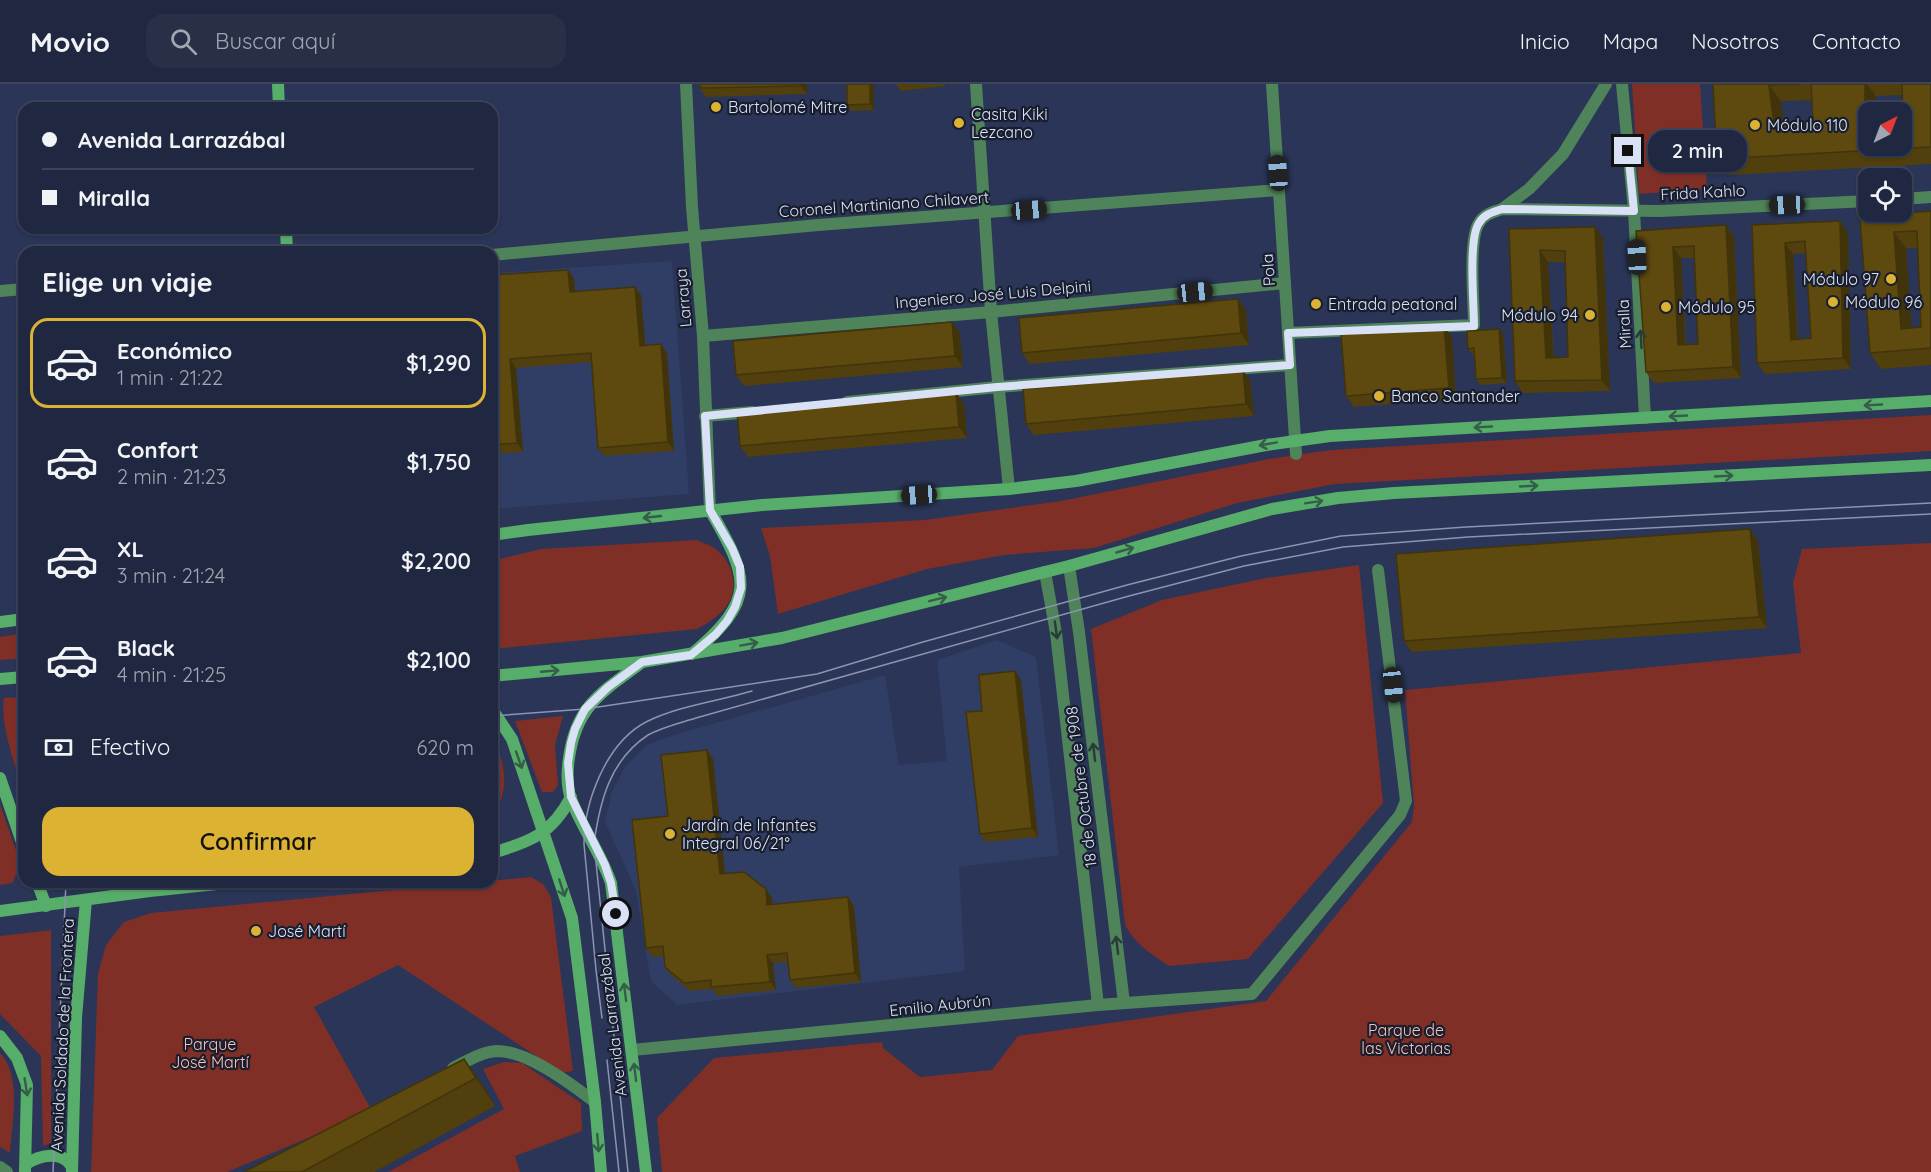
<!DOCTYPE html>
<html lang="es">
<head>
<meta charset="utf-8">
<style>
	body { margin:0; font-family:Quicksand,sans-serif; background:#283048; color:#f1f3f6; height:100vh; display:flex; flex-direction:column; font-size:22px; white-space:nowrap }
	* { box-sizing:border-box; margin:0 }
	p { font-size:20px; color:#a2a6b1 }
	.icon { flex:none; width:33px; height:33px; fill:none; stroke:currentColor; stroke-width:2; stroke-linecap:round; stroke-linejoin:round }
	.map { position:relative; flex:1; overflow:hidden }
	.sheet { position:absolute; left:18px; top:162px; width:480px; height:642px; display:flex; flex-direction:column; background:#202841; border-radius:18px; box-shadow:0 2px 4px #0004,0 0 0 2px #3d445a }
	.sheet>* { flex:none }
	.top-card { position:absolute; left:18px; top:18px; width:480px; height:132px; border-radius:18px; box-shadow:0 2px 4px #0004,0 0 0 2px #3d445a; display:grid; align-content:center; height:132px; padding:0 24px; background:#202841 }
	.needle { width:39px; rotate:42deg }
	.buttons { position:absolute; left:1858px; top:18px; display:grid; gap:12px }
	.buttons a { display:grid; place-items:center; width:54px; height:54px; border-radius:12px; background:#202841; box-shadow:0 2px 4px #0004,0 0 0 2px #3d445a; font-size:30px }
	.end { position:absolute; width:27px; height:27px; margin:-14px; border:8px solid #d9e1f7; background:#111; box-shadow:0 0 0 3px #111 }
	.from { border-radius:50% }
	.bubble { position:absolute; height:42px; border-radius:18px; background:#202841; box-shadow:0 2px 4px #0004,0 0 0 2px #3d445a; font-size:20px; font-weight:600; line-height:42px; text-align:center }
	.car { position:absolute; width:18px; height:36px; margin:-18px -9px; border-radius:8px; box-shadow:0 0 4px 2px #0007; background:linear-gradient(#222 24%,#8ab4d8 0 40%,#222 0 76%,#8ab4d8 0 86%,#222 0) }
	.top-card b { display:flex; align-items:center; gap:21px; height:57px; font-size:22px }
	.top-card b+b { border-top:2px solid #3d445a }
	.top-card i { width:15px; height:15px; background:#f1f3f6 }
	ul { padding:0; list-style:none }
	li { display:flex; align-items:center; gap:18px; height:90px; margin:0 12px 9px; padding:0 12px; border:3px solid transparent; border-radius:18px }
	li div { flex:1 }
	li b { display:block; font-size:22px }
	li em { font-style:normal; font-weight:600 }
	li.current { border-color:#dcb233 }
	li>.icon { width:54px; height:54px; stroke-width:1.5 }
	h2 { padding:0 24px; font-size:27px; line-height:72px }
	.pay { display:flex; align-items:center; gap:15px; height:66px; padding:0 24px; font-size:22px }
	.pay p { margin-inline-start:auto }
	.action { display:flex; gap:12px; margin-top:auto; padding:12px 24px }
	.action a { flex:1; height:69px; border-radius:18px; background:#dcb233; color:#111; font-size:24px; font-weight:600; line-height:69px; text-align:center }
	header { display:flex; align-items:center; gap:36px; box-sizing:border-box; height:84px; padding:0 30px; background:#202841; border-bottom:2px solid #3d445a }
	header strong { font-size:28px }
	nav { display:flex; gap:33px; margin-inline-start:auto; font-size:21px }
	.search { width:420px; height:54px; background:#283048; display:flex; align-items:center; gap:15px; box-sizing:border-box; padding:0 21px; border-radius:18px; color:#a2a6b1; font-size:22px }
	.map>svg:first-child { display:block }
	.built { fill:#303d65 }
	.green { fill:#802f27 }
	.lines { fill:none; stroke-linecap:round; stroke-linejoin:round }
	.street { stroke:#4f8359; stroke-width:12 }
	.secondary { stroke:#57ad6a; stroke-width:12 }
	.tram { stroke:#8b94b0; stroke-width:1.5 }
	.wall { fill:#51400d; fill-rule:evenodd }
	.shaded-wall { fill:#42340a }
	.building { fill:#5e4a0f; stroke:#42340a; stroke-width:1.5; fill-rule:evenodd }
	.oneway { stroke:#283c3a }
	.oneway2 { stroke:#345e48 }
	.route { stroke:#d9e1f7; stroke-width:8 }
	.poi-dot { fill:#dcb233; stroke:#181e2d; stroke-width:2 }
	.labels { text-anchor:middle; stroke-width:4.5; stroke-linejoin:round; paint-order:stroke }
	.poi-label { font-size:16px; fill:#d9e1f7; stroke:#181e2d; text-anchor:start }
	.street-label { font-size:16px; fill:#d9e1f7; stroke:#181e2d }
	.park-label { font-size:16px; fill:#f8c1b9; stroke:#181e2d }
</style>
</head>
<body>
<header>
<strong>Movio</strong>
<div class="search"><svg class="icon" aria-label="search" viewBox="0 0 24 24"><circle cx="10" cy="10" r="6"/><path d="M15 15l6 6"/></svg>Buscar aquí</div>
<nav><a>Inicio</a><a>Mapa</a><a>Nosotros</a><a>Contacto</a></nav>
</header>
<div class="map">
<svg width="1931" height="1088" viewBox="0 0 1931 1088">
	<rect width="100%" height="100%" fill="#2a3557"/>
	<g class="built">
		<polygon points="672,177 689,410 492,425 492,189"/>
		<polygon points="997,556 1036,573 1059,771 959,783 965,887 677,921 651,897 636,807 605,738 611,710 625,683 647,661 677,650 885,591 899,681 947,677 937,576"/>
	</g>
	<g class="green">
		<polygon points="1632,0 1700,0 1707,105 1639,110"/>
		<polygon points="1931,331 1931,367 1335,400 1237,419 1094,464 1004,471 927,485 778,530 770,472 761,444 925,436 1061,417 1269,375 1331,366"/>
		<path d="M697,456C702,459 709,460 714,464C731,475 739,500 729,518C723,530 708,539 697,545L492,565V477L541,465Z"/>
		<polygon points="1931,459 1931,1088 662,1088 657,1034 714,974 882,958 883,964 920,993 992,986 1018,952 1266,917 1412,738 1414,721 1405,606 1801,569 1793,499 1802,465"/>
		<path d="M1359,481L1383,719L1248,875L1169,882C1152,870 1134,860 1125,840L1091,545L1162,516L1266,494Z"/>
		<polygon points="24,549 24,574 0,576 0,553"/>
		<path d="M24,613V708C15,682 0,641 4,614Z"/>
		<polygon points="563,632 555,661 558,701 553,708 542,708 515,637"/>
		<path d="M492,649C504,676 512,706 492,732Z"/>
		<polygon points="0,720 21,781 12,799 0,801"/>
		<polygon points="531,793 543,800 551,813 573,987 562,989 398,881 314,923 372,1027 227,1088 91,1088 98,890 106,861 124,838 151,829"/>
		<polygon points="51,846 51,1059 43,1062 41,972 0,930 0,852"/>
		<path d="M0,969C22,991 12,1039 10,1069L0,1063Z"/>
		<polygon points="504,978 522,979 581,1019 582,1047 515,1072 520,1088 388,1088 504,1025 483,985"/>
	</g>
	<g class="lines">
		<g class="street">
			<polyline points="686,0 692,123 703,252 710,426"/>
			<polyline points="976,0 991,228 1009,405"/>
			<polyline points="1272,0 1296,370"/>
			<polyline points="1622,0 1634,127 1645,334"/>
			<polyline points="1902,115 1931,113"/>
			<polyline points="1502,125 1529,105 1563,70 1606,0"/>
			<polyline points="492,171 818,141 1279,106"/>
			<polyline points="0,207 24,205"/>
			<path d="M1288,249L1474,241C1474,220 1468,155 1479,139C1484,130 1493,128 1502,125L1660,127L1869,117"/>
			<polyline points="703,252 991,228 1285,199"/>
			<polyline points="847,318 997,303 1290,281"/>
			<polyline points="705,332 752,328"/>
			<polyline points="1069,482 1079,548 1124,919"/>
			<polyline points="1045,488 1056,549 1098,921"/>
			<polyline points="632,966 1098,921 1252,910 1400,731 1406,717 1378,486"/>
			<path d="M453,984C467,977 481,968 497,967C528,967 571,1000 595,1018"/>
			<polyline points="0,1083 7,1088"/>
		</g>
		<g class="secondary">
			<polyline points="278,0 279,24"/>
			<polyline points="286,144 287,168"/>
			<polyline points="492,451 528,446 762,421 1009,405 1076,397 1266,361 1330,352 1931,317"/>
			<polyline points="0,538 24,535"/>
			<path d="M692,570C757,515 750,495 710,426"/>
			<path d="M641,579C602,608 576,622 569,674C567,687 567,703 571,715C582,744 601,769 611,799L646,1088"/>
			<polyline points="492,592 642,578 782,554 1069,482 1272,425 1338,414 1394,409 1931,381"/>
			<polyline points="0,595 24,593"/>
			<polyline points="492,625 512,655 572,834 595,1018 601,1088"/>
			<polyline points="0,694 24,764"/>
			<path d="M492,769C530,758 552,750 571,713"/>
			<polyline points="37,798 46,822"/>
			<polyline points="0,827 150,807 236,798"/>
			<polyline points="0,952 17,974 27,1001 25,1088"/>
			<path d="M26,1080C40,1071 63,1066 72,1083"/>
			<polyline points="72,1088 76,934 86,816"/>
		</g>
		<g class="tram">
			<polyline points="492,632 585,625 817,590 923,558 1127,501 1241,472 1341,452 1466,443 1931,419"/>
			<path d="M602,934L596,886L584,760C584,718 606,659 646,638C677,622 719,617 752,607"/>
			<polyline points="607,976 619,1088"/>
			<polyline points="53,1088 66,798"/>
			<path d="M628,1088L594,759C600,717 610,676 648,651C662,643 680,639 696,634L1129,512L1244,482L1343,463L1468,453L1931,430"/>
		</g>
	</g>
	<g class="wall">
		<polygon points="807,0 807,10 706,13 700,4"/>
		<polygon points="847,0 874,0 874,26 851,27 847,21"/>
		<polygon points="896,0 945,0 945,2 901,7"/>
		<path d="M1713,0H1931V80L1729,91L1717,75ZM1902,11L1903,36L1869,62L1876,12ZM1812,16L1813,37L1783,39L1781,17Z"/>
		<path d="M1931,127V281L1881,285L1870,269L1860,133ZM1906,164H1918L1921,243L1911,244Z"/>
		<path d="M1840,137L1848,149L1851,285L1765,290L1757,279L1752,141ZM1806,169L1811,254L1798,255L1793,170Z"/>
		<path d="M1726,141L1734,153L1741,294L1654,299L1646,288L1636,147ZM1681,174H1694L1698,260L1686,261Z"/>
		<path d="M1509,145L1603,154L1610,307L1523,309L1515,297ZM1548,178H1565L1568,273L1554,274Z"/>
		<polygon points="492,191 574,194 575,207 635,203 641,211 645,261 661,260 667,269 674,367 604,372 598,364 591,278 516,284 523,368 492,370"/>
		<polygon points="1238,215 1246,226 1249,261 1030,280 1022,269"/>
		<polygon points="960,249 963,283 744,302 736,291"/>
		<polygon points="1503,250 1507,299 1480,301 1476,295 1474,270 1473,271 1468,265"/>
		<polygon points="1452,253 1456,315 1354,323 1346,312"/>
		<polygon points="1243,286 1250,297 1254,332 1034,351 1026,340"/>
		<polygon points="964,320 967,354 748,373 740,362"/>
		<polygon points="1750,445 1758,457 1767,544 1412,568 1404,557"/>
		<polygon points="1015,587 1021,596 1038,753 986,758 980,750 982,627"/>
		<polygon points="707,666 713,675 725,789 772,814 772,820 848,813 854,822 861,898 796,904 790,896 788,878 773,879 776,906 717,912 713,905 690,907 671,891 665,883 664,872 652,873 646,864 668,732"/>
		<polygon points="464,975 484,1003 495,1022 374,1088 244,1088"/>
	</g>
	<g class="shaded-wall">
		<polygon points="801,0 807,0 807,10 801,2"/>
		<polygon points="870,0 874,0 874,26 870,20"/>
		<polygon points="1865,0 1867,0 1876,12 1876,28 1869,28 1869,42 1865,37"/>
		<polygon points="1769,1 1781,17 1785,56 1774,40"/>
		<polygon points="1840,137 1848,149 1851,285 1843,274"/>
		<polygon points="1726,141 1734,153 1741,294 1733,283"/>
		<polygon points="1595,143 1603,154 1610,307 1602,296"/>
		<polygon points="1894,148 1906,164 1913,261 1901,245"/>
		<polygon points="1785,159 1793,170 1798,267 1791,256"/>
		<polygon points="1673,163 1681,174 1686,273 1678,261"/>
		<polygon points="1540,166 1548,178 1554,286 1546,274"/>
		<polygon points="568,186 574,194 576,216 570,208"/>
		<polygon points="635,203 641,211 646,270 640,262"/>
		<polygon points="1238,215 1246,226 1249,261 1241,249"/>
		<polygon points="952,238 960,249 963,283 955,272"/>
		<polygon points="1444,242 1452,253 1456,315 1449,304"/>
		<polygon points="1499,245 1503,250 1507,299 1502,294"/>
		<polygon points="661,260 667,269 674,367 668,358"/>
		<polygon points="510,275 516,284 523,368 517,359"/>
		<polygon points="1243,286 1250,297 1254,332 1246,320"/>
		<polygon points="956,308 964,320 967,354 959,343"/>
		<polygon points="1750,445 1758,457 1767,544 1759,533"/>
		<polygon points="1015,587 1021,596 1038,753 1032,744"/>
		<polygon points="707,666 713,675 726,799 720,790"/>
		<polygon points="766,805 772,814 773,829 767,821"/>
		<polygon points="848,813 854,822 861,898 855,889"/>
		<polygon points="767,871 773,879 776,906 770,898"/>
		<polygon points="464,975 484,1003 495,1022 476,994"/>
	</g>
	<g class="building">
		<polygon points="700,0 801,0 801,2 700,4"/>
		<polygon points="847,0 870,0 870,20 847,21"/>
		<polygon points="1713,0 1801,0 1769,1 1774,40 1813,37 1811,0 1865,0 1865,37 1869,37 1869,62 1902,62 1902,36 1903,36 1902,0 1931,0 1931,63 1717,75"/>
		<path d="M1931,127V264L1870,269L1860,133ZM1917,147L1921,243L1901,245L1894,148Z"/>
		<path d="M1840,137L1843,274L1757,279L1752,141ZM1805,157L1811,254L1791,256L1785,159Z"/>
		<path d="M1726,141L1733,283L1646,288L1636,147ZM1694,162L1698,260L1678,261L1673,163Z"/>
		<path d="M1595,143L1602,296L1515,297L1509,145ZM1540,166L1565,167L1568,273L1546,274Z"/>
		<polygon points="568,186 570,208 635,203 640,262 661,260 668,358 598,364 591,269 510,275 517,359 492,361 492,191"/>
		<polygon points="1238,215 1241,249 1022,269 1019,234"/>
		<polygon points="952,238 955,272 736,291 733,257"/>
		<polygon points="1444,242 1449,304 1346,312 1341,250"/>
		<polygon points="1499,245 1502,294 1476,295 1474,264 1468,265 1467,247"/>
		<polygon points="1243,286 1246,320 1026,340 1023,305"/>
		<polygon points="956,308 959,343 740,362 737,327"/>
		<polygon points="1750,445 1759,533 1404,557 1396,470"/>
		<polygon points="1015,587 1032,744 980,750 966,628 982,627 979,591"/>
		<polygon points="707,666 720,790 744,788 766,805 767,821 848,813 855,889 790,896 787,869 767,871 770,898 711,903 711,896 684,899 665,883 663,862 646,864 632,736 668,732 661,671"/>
		<polygon points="464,975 476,994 302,1088 244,1088"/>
	</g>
	<defs><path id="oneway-shaft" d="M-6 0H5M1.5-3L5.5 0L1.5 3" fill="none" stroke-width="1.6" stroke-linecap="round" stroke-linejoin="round" transform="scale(1.5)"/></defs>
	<g class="oneway">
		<use href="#oneway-shaft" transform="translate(1641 255) rotate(-93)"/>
		<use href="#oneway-shaft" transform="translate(1056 546) rotate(82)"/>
		<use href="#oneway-shaft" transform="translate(1094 668) rotate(-97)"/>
		<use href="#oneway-shaft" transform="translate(1117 861) rotate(-97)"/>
	</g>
	<g class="oneway2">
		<use href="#oneway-shaft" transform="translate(1873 321) rotate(177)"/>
		<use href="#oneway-shaft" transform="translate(1678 332) rotate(177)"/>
		<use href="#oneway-shaft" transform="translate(1483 343) rotate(177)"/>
		<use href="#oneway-shaft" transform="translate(1268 360) rotate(170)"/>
		<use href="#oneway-shaft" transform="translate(1724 392) rotate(-3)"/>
		<use href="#oneway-shaft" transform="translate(1529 402) rotate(-3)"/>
		<use href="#oneway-shaft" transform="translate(1314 418) rotate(-9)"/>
		<use href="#oneway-shaft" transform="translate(652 433) rotate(174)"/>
		<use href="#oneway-shaft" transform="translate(1125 466) rotate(-16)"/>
		<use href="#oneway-shaft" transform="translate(938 515) rotate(-14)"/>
		<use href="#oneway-shaft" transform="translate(749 560) rotate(-10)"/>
		<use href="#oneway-shaft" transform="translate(550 587) rotate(-5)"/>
		<use href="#oneway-shaft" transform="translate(519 676) rotate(71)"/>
		<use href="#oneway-shaft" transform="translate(562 804) rotate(72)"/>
		<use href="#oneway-shaft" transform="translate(625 908) rotate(-97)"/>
		<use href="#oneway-shaft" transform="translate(635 988) rotate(-97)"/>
		<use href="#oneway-shaft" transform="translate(26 1003) rotate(81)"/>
		<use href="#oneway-shaft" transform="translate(598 1059) rotate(85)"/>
	</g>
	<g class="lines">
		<path class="route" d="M616,830L611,799L605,781L571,713L568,679L571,659L575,645L585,625L608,603L642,578L691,571L716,550L727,537L735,523L741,504L740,483L732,464L710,426L705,332L997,303L1290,281L1288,249L1474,242C1474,220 1468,155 1479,139C1484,130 1493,128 1502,125L1634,127L1628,67"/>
	</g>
	<g class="poi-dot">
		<circle cx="716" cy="23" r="6"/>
		<circle cx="959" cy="39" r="6"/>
		<circle cx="1755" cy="41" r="6"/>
		<circle cx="1891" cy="195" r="6"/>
		<circle cx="1833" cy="218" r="6"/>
		<circle cx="1316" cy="220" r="6"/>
		<circle cx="1666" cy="223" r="6"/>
		<circle cx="1590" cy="231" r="6"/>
		<circle cx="1379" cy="312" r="6"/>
		<circle cx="670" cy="750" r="6"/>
		<circle cx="256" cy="847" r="6"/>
	</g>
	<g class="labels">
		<g class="poi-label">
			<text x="728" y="29">Bartolomé Mitre</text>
			<text x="971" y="36">Casita Kiki<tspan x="971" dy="18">Lezcano</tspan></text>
			<text x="1767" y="47">Módulo 110</text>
			<text x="1879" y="201" text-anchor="end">Módulo 97</text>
			<text x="1845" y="224">Módulo 96</text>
			<text x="1328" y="226">Entrada peatonal</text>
			<text x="1678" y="229">Módulo 95</text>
			<text x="1578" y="237" text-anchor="end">Módulo 94</text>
			<text x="1391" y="318">Banco Santander</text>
			<text x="682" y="747">Jardín de Infantes<tspan x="682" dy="18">Integral 06/21°</tspan></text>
			<text x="268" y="853">José Martí</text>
		</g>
		<g class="street-label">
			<text transform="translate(1703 108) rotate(-3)" y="6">Frida Kahlo</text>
			<text transform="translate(884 120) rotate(-4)" y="6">Coronel Martiniano Chilavert</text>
			<text transform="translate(1268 186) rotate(-94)" y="6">Pola</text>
			<text transform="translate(993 210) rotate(-5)" y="6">Ingeniero José Luis Delpini</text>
			<text transform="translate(683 214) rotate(-95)" y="6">Larraya</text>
			<text transform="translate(1624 240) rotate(-93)" y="6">Miralla</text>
			<text transform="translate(1081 703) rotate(-97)" y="6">18 de Octubre de 1908</text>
			<text transform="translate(940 921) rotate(-6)" y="6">Emilio Aubrún</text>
			<text transform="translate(612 941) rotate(-97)" y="6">Avenida Larrazábal</text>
			<text transform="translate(62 951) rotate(-87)" y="6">Avenida Soldado de la Frontera</text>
		</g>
		<g class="park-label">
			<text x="1406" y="952">Parque de<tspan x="1406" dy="18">las Victorias</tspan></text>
			<text x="210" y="966">Parque<tspan x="210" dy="18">José Martí</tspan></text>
		</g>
	</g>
</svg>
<div class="buttons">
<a><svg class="needle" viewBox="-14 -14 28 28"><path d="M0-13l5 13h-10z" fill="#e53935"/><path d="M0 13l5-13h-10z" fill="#a2a6b1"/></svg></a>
<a><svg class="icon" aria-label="locate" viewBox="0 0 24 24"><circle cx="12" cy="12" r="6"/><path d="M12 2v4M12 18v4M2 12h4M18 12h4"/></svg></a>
</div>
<i class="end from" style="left:616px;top:830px"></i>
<i class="end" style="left:1628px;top:67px"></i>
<div class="bubble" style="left:1648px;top:46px;width:99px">2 min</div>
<i class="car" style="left:1278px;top:89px;rotate:356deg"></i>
<i class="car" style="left:1787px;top:121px;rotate:268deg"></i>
<i class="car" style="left:1029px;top:126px;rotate:85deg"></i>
<i class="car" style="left:1637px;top:173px;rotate:357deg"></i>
<i class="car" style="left:1195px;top:208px;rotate:84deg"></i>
<i class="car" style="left:919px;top:411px;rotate:266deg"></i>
<i class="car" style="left:1393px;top:601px;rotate:174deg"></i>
<div class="top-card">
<b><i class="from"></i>Avenida Larrazábal</b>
<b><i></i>Miralla</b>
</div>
<section class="sheet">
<h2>Elige un viaje</h2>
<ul>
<li class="current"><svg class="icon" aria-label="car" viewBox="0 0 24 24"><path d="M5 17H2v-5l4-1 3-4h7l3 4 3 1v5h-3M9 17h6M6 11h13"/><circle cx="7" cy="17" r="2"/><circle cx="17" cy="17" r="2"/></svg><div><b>Económico</b><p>1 min · 21:22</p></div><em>$1,290</em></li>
<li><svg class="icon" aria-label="car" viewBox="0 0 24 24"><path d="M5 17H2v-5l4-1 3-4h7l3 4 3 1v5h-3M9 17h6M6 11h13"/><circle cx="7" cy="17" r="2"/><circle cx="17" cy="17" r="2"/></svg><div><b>Confort</b><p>2 min · 21:23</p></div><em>$1,750</em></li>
<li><svg class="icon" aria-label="car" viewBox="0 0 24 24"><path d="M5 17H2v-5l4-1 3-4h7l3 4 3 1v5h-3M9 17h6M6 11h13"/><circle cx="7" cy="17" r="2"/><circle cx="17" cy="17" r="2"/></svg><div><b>XL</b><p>3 min · 21:24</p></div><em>$2,200</em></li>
<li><svg class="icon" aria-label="car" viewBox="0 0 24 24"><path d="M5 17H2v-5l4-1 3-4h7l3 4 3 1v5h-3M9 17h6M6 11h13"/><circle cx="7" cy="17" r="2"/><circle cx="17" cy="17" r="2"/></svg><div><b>Black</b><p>4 min · 21:25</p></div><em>$2,100</em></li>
</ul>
<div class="pay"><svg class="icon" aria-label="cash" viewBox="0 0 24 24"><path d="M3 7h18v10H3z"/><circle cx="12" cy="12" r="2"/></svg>Efectivo<p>620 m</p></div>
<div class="action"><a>Confirmar</a></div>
</section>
</div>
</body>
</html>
